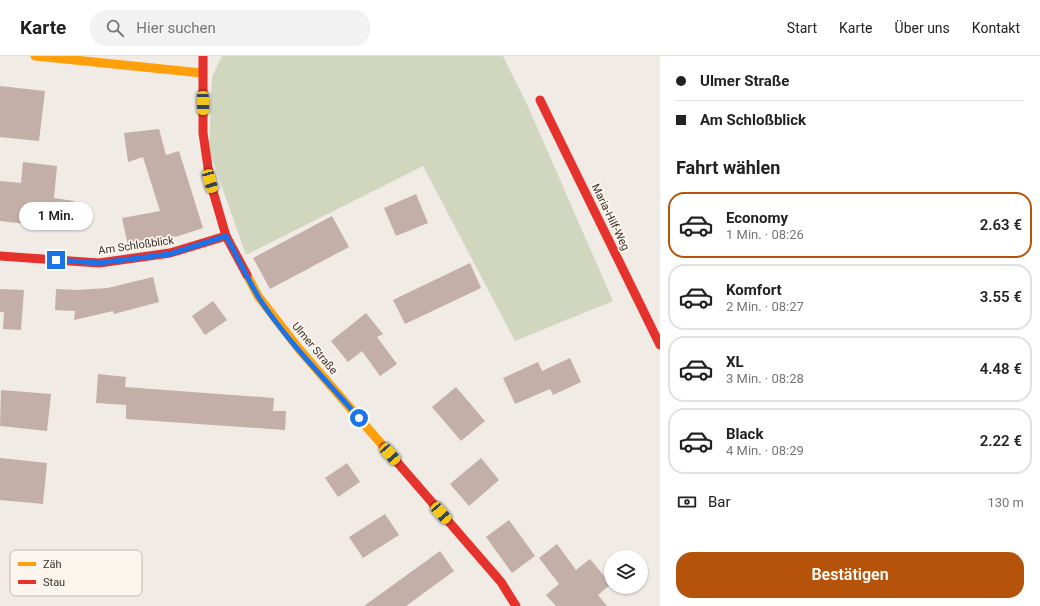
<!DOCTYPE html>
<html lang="de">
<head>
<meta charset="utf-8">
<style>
	body { margin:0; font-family:Roboto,sans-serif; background:#f2f2f2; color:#222; height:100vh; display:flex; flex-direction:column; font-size:15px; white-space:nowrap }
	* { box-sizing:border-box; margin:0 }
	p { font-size:13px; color:#767676 }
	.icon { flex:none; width:22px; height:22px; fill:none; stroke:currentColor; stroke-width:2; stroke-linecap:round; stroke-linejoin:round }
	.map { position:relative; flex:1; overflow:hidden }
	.drawer { display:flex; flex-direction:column; background:#fff; width:380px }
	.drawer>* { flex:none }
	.banner { display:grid; align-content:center; height:88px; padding:0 16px; background:#fff }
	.controls { position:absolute; left:604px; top:494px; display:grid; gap:8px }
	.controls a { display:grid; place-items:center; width:44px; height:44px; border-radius:50%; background:#fff; box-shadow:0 1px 3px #0004; font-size:20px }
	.end { position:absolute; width:18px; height:18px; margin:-9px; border:5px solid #1a73e8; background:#fff; box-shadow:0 0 0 2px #fff }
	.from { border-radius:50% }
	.bubble { position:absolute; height:28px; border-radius:14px; background:#fff; box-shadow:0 1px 3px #0004; font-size:13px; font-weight:600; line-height:28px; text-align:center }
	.car { position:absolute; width:12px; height:24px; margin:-12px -6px; border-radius:5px; box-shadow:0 0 3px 1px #0007; background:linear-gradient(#f5c518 24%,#345 0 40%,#f5c518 0 76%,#345 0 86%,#f5c518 0) }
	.banner b { display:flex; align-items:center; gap:14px; height:38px; font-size:15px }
	.banner b+b { border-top:1px solid #e0e0e0 }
	.banner i { width:10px; height:10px; background:#222 }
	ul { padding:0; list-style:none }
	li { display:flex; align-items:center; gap:12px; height:66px; margin:0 8px 6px; padding:0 8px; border:2px solid #e0e0e0; border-radius:16px }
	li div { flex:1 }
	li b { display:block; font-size:15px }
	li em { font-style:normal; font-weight:600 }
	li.active { border-color:#b45309 }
	li>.icon { width:36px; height:36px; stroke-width:1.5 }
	h2 { padding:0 16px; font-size:18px; line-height:48px }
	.pay { display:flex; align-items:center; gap:10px; height:44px; padding:0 16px; font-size:15px }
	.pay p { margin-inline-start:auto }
	.button { display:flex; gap:8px; margin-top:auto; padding:8px 16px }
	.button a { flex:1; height:46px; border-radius:16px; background:#b45309; color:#fff; font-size:16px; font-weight:600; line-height:46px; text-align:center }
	header { display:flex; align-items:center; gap:24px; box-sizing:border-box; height:56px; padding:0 20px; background:#fff; border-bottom:1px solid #e0e0e0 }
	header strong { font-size:19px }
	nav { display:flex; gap:22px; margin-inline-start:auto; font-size:14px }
	.search { width:280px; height:36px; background:#f2f2f2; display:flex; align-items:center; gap:10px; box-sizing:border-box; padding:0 14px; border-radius:16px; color:#767676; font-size:15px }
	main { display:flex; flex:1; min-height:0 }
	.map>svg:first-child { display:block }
	.green { fill:#d1d6bf }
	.building { fill:#c3afa7 }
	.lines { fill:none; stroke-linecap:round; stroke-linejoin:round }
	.slow { stroke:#ff9f0a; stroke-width:9 }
	.jam { stroke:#e5322d; stroke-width:9 }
	.route { stroke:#1a73e8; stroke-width:5 }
	.labels { text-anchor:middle; stroke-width:3.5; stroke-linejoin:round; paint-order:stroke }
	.street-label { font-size:11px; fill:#3b302b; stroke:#fbf5ee }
	.key { fill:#fbf5ee; stroke:#c1bab4; stroke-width:1 }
	.key-label { font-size:11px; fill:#3b302b }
</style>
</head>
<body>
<header>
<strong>Karte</strong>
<div class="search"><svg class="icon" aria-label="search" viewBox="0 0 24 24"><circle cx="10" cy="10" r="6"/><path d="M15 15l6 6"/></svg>Hier suchen</div>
<nav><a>Start</a><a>Karte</a><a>Über uns</a><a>Kontakt</a></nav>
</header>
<main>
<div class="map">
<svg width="660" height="550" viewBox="0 0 660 550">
	<rect width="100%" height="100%" fill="#f0ebe5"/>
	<polygon class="green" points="222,0 503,0 526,46 613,245 515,285 423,110 246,199 209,94 212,21"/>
	<g class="building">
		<polygon points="0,30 45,35 39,85 0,81"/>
		<polygon points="159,73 166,99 179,95 203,172 169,183 128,190 122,162 160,155 143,101 128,106 124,77"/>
		<polygon points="23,106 57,110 54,142 74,145 70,173 0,165 0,125 21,127"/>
		<polygon points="416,138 428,167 396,180 384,152"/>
		<polygon points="332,160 349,191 270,233 253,202"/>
		<polygon points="470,207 481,232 405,268 393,244"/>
		<polygon points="153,221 159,246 114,258 113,255 74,264 75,255 55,254 56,233 76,234 108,232"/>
		<polygon points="0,233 24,234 21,274 3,273 4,256 0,256"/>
		<polygon points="213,245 227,264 205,279 192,260"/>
		<polygon points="366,257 383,278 377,281 397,308 380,320 362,295 348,306 331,285"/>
		<polygon points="570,302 581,326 553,339 550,333 515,348 503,322 538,306 542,315"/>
		<polygon points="98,318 126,321 125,331 274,342 273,355 286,355 285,374 126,363 126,349 96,347"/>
		<polygon points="456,331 485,365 461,385 432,351"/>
		<polygon points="1,334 51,338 47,375 0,370"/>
		<polygon points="0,402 47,407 43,448 0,444"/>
		<polygon points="481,402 499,424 469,450 450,428"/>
		<polygon points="347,407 360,426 338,441 325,422"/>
		<polygon points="385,458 399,479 363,502 349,481"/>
		<polygon points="509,464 535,500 512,517 486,481"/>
		<polygon points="557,488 576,514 590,503 611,528 598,539 607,550 556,550 546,539 559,528 539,502"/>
		<polygon points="440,495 454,515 406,550 364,550"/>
	</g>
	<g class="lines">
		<g class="slow">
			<polyline points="35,0 202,17"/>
			<polyline points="247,219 258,240 299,293 384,391"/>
		</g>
		<g class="jam">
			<polyline points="203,0 203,77 210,125 226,180 247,219"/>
			<polyline points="540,44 660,289"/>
			<polyline points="0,200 99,207 170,197 226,180"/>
			<polyline points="384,391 501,526 516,550"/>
		</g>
	</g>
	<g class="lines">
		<path class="route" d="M56,204L99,207L170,198L226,180C237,200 247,222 259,242C286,284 326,324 359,362"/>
	</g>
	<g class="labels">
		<g class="street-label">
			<text transform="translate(611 161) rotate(64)" y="4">Maria-Hilf-Weg</text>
			<text transform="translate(136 189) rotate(-8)" y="4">Am Schloßblick</text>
			<text transform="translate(315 292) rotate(50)" y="4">Ulmer Straße</text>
		</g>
	</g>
	<rect x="10" y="494" width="132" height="46" rx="6" class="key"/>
	<rect x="18" y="506" width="18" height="4" fill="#ff9f0a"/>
	<rect x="18" y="524" width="18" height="4" fill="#e5322d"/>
	<g class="key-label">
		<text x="43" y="512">Zäh</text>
		<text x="43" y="530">Stau</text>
	</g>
</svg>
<div class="controls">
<a><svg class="icon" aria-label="layers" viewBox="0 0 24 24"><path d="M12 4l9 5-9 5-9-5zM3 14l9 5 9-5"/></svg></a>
</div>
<i class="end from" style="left:359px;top:362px"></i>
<i class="end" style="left:56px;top:204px"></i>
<div class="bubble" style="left:19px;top:146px;width:74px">1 Min.</div>
<i class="car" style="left:203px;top:47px;rotate:179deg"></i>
<i class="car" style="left:210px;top:125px;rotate:164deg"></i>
<i class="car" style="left:390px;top:398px;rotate:139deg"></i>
<i class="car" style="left:441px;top:457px;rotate:139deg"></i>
</div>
<section class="drawer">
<div class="banner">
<b><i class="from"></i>Ulmer Straße</b>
<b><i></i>Am Schloßblick</b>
</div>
<h2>Fahrt wählen</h2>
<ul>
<li class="active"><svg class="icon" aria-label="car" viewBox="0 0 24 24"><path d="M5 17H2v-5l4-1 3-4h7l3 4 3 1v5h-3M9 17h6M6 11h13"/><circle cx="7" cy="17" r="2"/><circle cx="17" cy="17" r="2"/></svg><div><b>Economy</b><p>1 Min. · 08:26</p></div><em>2.63 €</em></li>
<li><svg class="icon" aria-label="car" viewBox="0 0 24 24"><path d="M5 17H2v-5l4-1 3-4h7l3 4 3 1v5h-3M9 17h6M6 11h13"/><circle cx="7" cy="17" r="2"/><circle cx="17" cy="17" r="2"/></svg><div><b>Komfort</b><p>2 Min. · 08:27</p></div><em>3.55 €</em></li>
<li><svg class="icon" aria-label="car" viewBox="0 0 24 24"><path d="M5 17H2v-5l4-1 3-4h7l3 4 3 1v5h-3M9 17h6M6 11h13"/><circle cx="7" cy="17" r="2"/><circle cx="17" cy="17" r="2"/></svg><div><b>XL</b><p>3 Min. · 08:28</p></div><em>4.48 €</em></li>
<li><svg class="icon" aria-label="car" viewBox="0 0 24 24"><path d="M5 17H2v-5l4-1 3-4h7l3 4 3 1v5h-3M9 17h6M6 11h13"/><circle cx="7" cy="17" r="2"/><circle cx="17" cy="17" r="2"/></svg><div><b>Black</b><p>4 Min. · 08:29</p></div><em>2.22 €</em></li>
</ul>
<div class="pay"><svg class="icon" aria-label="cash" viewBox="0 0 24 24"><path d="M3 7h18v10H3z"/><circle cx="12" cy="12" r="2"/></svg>Bar<p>130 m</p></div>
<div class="button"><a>Bestätigen</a></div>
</section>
</main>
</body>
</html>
